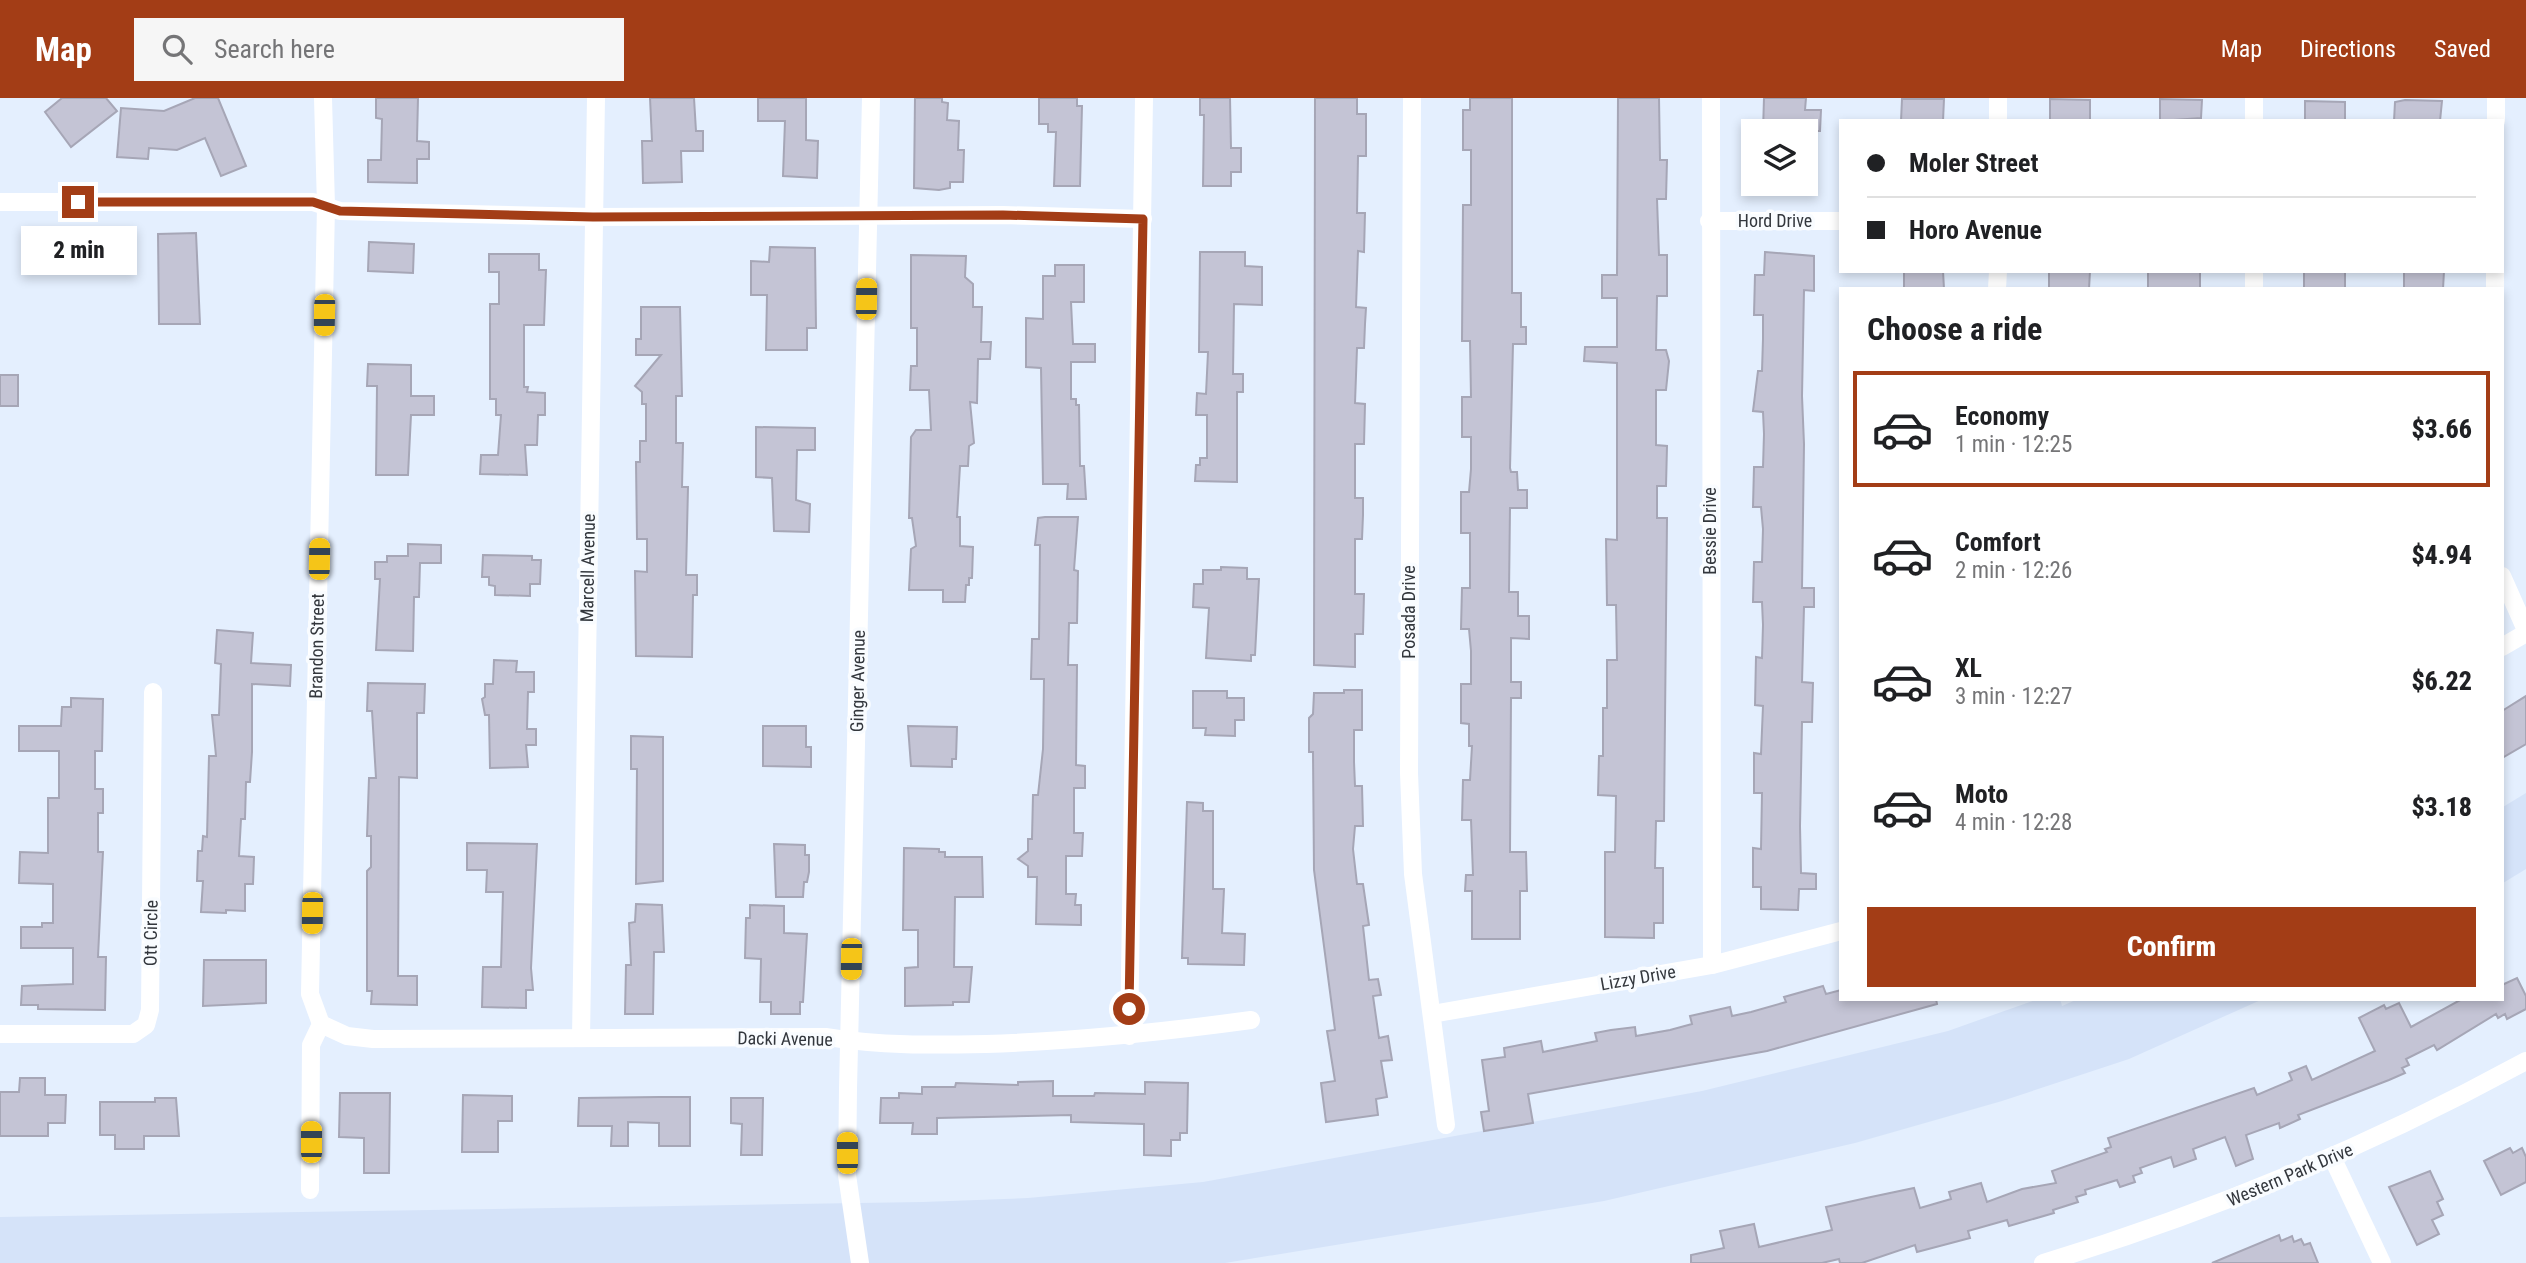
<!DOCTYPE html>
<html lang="en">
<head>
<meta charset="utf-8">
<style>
	body { margin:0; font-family:"Roboto Condensed",sans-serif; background:#f6f6f6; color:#202124; height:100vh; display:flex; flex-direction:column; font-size:26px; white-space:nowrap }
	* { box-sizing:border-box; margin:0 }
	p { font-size:23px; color:#757577 }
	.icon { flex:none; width:38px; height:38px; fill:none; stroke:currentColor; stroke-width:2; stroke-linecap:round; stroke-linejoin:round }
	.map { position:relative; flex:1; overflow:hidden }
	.side { position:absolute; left:1839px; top:189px; width:665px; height:714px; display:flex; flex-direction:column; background:#fff; border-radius:0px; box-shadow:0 4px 10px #0003 }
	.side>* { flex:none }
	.top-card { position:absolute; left:1839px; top:21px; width:665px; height:154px; border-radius:0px; box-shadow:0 4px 10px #0003; display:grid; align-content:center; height:154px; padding:0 28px; background:#fff }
	.controls { position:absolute; left:1741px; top:21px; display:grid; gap:14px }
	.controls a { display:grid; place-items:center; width:77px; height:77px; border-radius:0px; background:#fff; box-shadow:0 4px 10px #0003; font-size:35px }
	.end { position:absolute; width:32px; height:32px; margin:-16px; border:9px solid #a33d16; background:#fff; box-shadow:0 0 0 4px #fff }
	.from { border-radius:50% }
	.bubble { position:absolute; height:49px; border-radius:0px; background:#fff; box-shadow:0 4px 10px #0003; font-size:23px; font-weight:800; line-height:49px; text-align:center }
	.car { position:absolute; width:21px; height:42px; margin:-21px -10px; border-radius:9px; box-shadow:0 0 5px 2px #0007; background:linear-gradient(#f5c518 24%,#345 0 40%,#f5c518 0 76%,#345 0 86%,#f5c518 0) }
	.top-card b { display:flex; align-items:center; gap:24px; height:66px; font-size:26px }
	.top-card b+b { border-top:2px solid #e0e0e0 }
	.top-card i { width:18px; height:18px; background:#202124 }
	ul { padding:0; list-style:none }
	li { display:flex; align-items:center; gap:21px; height:116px; margin:0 14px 10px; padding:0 14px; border:4px solid transparent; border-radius:0px }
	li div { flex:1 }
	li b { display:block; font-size:26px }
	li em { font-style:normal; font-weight:800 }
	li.current { border-color:#a33d16 }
	li>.icon { width:63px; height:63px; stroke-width:1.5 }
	h2 { padding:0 28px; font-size:32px; line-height:84px }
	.action { display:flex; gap:14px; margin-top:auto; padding:14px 28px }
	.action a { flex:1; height:80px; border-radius:0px; background:#a33d16; color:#fff; font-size:28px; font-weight:800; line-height:80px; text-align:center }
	header { display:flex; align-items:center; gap:42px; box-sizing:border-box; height:98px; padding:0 35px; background:#a33d16; color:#fff }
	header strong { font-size:33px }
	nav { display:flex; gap:38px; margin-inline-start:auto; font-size:24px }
	.search { width:490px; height:63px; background:#f6f6f6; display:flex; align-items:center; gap:18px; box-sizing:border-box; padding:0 24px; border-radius:0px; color:#757577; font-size:26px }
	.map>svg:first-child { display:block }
	.built { fill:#d5e3f9 }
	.building { fill:#c4c4d5; stroke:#a6a6b6; stroke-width:2 }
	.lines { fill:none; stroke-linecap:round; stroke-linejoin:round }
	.street { stroke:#fff; stroke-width:18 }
	.route { stroke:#a33d16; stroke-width:9 }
	.labels { text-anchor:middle; stroke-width:7; stroke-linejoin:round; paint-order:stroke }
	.street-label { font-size:18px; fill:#33373d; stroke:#f9fcff }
</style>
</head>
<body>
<header>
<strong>Map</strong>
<div class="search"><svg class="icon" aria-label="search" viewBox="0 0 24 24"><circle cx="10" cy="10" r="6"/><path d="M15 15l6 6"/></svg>Search here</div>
<nav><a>Map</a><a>Directions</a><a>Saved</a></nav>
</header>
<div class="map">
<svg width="2526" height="1165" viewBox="0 0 2526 1165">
	<rect width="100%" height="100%" fill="#e4effe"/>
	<g class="built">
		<polygon points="2526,695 2526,771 2503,785 2503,709"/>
		<polygon points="2038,901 2060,901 2062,908 2078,901 2263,901 2129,961 2002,1003 1855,1045 1604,1103 1225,1165 0,1165 0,1119 923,1104 1028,1100 1203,1084 1702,993 1948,933"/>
	</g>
	<g class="building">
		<polygon points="62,0 106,0 117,13 71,49 45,14"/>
		<polygon points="195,0 218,0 246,68 221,78 205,40 177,52 149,50 148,61 117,59 121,10 164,13"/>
		<polygon points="376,0 418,0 417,43 429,44 429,61 417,61 417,85 368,84 368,62 381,62 382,21 376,20"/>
		<polygon points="650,0 694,0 696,33 703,33 703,53 681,53 682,84 643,85 642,43 652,43"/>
		<polygon points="758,0 806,0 806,42 818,43 817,80 783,78 785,23 758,23"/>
		<polygon points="915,0 942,0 942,4 948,5 947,22 959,23 958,52 964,52 963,84 950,84 950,90 939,92 914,90"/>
		<polygon points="1039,0 1077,0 1077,8 1082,8 1080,88 1054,88 1056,34 1048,34 1048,26 1039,26"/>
		<polygon points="1200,0 1230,0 1231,50 1241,50 1241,74 1231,74 1231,88 1203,88 1204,17 1200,17"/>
		<polygon points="1315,0 1357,0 1357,16 1366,16 1366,58 1358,58 1357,115 1365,115 1364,154 1358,153 1356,209 1366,210 1365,226 1364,250 1357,250 1355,305 1365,306 1364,346 1355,346 1355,400 1363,400 1363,417 1362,441 1355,441 1355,496 1364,496 1363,536 1355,536 1355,569 1314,567"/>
		<polygon points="1470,0 1512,0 1512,195 1521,195 1521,229 1526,229 1526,246 1513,246 1510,370 1511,374 1517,374 1518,392 1527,392 1527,410 1510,410 1509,494 1518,494 1518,518 1529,518 1529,541 1511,540 1511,584 1521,584 1521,600 1511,600 1510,754 1526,754 1527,793 1520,793 1520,841 1472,841 1472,793 1465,793 1466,777 1473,777 1471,722 1462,722 1463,682 1470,682 1472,648 1469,648 1469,626 1461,625 1461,586 1471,586 1471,553 1469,531 1461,531 1462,490 1470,490 1470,435 1461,435 1461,394 1469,394 1471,371 1471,339 1462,339 1462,299 1471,299 1470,243 1462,243 1463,107 1471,107 1471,52 1463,52 1463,12 1470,12"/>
		<polygon points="1618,0 1659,0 1660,62 1667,62 1666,101 1657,101 1659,157 1667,157 1667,198 1657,198 1656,252 1666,252 1669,263 1666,292 1656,292 1656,347 1667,348 1666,388 1657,388 1657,420 1667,420 1664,723 1656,723 1655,770 1663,770 1663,825 1654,825 1654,840 1605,839 1605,754 1615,754 1616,698 1598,697 1599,658 1603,658 1603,610 1607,610 1607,562 1617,562 1616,507 1607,507 1606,441 1617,442 1617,265 1584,263 1585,249 1617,249 1617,200 1602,200 1602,177 1617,177"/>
		<polygon points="1764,0 1806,0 1805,12 1821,12 1820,33 1763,33"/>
		<polygon points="1902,1 1944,1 1943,23 1901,23"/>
		<polygon points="2050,1 2090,2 2090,23 2050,23"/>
		<polygon points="2160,1 2202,2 2201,20 2160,23"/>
		<polygon points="2405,2 2442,3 2440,23 2394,23 2395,4"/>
		<polygon points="2305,3 2345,4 2345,23 2305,23"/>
		<polygon points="196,135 200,226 159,226 158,136"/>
		<polygon points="369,144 414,146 413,175 368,173"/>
		<polygon points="770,149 815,150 816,230 807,230 807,252 766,252 767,197 751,197 751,163 769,164"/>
		<polygon points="1200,154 1245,154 1245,168 1262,169 1262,207 1234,206 1233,276 1243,276 1243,294 1237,294 1237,384 1195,383 1196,367 1200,367 1200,360 1207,360 1207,317 1196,317 1197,295 1206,296 1208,254 1199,254"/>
		<polygon points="1765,154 1814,158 1814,193 1804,192 1802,298 1804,346 1802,490 1814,490 1814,509 1804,509 1802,584 1813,585 1812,624 1802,624 1800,728 1801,775 1816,776 1816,791 1799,791 1798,812 1761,811 1761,789 1753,789 1753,750 1761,751 1762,695 1754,695 1754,655 1761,656 1763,608 1755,607 1756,559 1762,560 1763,527 1762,504 1753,504 1754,464 1762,464 1763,431 1761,409 1753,409 1754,369 1763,369 1764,336 1763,314 1753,313 1758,273 1762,273 1763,241 1763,217 1754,217 1755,177 1764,177"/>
		<polygon points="489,156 539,156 539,172 546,172 544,227 524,227 524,289 528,289 527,294 545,295 545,317 538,317 537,347 525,347 527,377 480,376 481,357 498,357 501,317 496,317 496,301 490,301 490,206 499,206 499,174 489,174"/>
		<polygon points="911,157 966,158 965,179 973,186 973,209 982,209 981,244 991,244 990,261 978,261 977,305 970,304 974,345 969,348 968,368 960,368 957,419 960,419 960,448 973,449 972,480 969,480 969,487 966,487 965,504 943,504 943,492 909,492 911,451 916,448 912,420 909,420 911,339 916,332 931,332 929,292 910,292 911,268 917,268 917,230 911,230"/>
		<polygon points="1055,167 1084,167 1084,204 1071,204 1073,246 1095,246 1095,264 1071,264 1071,301 1076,301 1076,307 1079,307 1080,368 1084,368 1086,401 1067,401 1068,386 1043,386 1041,270 1026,269 1026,220 1043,221 1043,178 1055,178"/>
		<polygon points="1904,173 1943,173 1944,191 1904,191"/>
		<polygon points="2049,173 2090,173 2089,191 2049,191"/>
		<rect x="2148" y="173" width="52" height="18"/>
		<rect x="2304" y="173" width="41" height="18"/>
		<polygon points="2404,173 2444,173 2443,191 2404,191"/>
		<polygon points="641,209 680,209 682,298 676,298 676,345 683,345 682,389 688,389 686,477 697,477 697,497 693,497 692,559 636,558 635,473 647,474 647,441 637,441 636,364 640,364 640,343 646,343 646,306 642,306 642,294 635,288 661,257 636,257 636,241 641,241"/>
		<polygon points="368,266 411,267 411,298 434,298 434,317 411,317 408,377 376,377 377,288 367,288"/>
		<rect x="0" y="277" width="18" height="31"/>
		<polygon points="756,329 815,330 815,352 797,352 796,402 810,406 809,434 774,433 772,380 756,379"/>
		<polygon points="1045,419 1078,419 1074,472 1078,473 1077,525 1069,525 1068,567 1077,567 1076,667 1085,668 1085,690 1074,690 1074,735 1083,735 1082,758 1066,758 1066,796 1076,796 1075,807 1081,807 1081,827 1036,826 1037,779 1028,779 1028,768 1018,761 1028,753 1028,741 1032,741 1033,697 1038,697 1043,651 1044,581 1031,581 1032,541 1039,541 1040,447 1035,447 1038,420"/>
		<polygon points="408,446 441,447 441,465 420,465 419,499 414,499 413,553 376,552 380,481 375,481 375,464 387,464 387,458 408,458"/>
		<polygon points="483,457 532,458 532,462 541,462 540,486 530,486 530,498 495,497 495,488 489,487 489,479 482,479"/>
		<polygon points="1221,469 1247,470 1247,481 1259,481 1255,557 1251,557 1251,563 1206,560 1209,510 1193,509 1194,486 1203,486 1203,472 1221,472"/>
		<polygon points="217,532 253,535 251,565 291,567 290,588 252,586 252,654 250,684 246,684 245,721 241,721 239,758 254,759 253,786 245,786 245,813 226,812 226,815 201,814 203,783 197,783 198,753 202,753 203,738 207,739 209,658 216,658 212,617 219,617 221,566 215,565"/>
		<polygon points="494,562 517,563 516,574 534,574 534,594 528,594 527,631 536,631 536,647 526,647 528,669 490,670 489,617 485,617 482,601 485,599 485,586 493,586"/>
		<polygon points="368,585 425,586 424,615 417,615 417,680 399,679 398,878 417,878 417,907 371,906 372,893 367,893 367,773 371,769 371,738 367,738 369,680 376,680 372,613 367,613"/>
		<polygon points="1344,592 1362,592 1362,632 1354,632 1354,664 1355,688 1362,688 1363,728 1355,728 1353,751 1357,786 1363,786 1369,827 1363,828 1369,882 1378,881 1381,897 1373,898 1379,940 1388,938 1392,962 1381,963 1387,999 1376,1001 1378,1017 1326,1024 1321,985 1335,983 1327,933 1335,932 1314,772 1313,654 1309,654 1309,620 1313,616 1314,595 1344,595"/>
		<polygon points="1193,593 1227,593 1227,600 1244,600 1244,622 1235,622 1235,638 1205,637 1206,630 1193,630"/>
		<polygon points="2526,598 2526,646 2502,660 2502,613"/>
		<polygon points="71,600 103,601 102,653 95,653 95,691 103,691 103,715 98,715 98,754 103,754 98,859 106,859 105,912 38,911 38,907 21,907 22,888 73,886 73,850 21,850 21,829 42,829 42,825 53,825 53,786 19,785 20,754 48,755 48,700 59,700 59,653 19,653 19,628 61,628 62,609 71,609"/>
		<polygon points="763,628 806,628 806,649 811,649 811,669 763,668"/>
		<polygon points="908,628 957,629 956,661 952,661 952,669 911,668"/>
		<polygon points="631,638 663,639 663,783 636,786 637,671 631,671"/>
		<polygon points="1187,704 1203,705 1203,713 1213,713 1213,791 1224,791 1222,835 1245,836 1244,867 1188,866 1188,860 1182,860"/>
		<polygon points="467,745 537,746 531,870 533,892 526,892 526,910 482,909 483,869 501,869 503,794 486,794 487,772 467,772"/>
		<polygon points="774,746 805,747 805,757 809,757 809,774 807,784 804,784 803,799 776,799"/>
		<polygon points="904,750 939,751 939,754 945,754 945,759 982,759 983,799 955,799 954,869 972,869 969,904 953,904 953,907 905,908 905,870 918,869 918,832 903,832"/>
		<polygon points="636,806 662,807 664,854 654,854 653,916 625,916 626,867 631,867 629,825 635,824"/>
		<polygon points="750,807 784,808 784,835 807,836 803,904 800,904 800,916 771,916 771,904 760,904 761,861 745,860 746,820 750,820"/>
		<polygon points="204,862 266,862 266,905 203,908"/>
		<polygon points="2517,880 2526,898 2526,911 2507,921 2505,916 2498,920 2496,916 2437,952 2434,947 2406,961 2409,967 2402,970 2405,975 2389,982 2298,1017 2300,1021 2280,1030 2279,1025 2246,1037 2253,1061 2236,1068 2225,1039 2193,1051 2196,1061 2174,1069 2171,1059 2140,1070 2142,1075 2133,1078 2135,1084 2120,1089 2117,1082 2085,1092 2086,1096 2076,1099 2078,1104 2053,1112 2054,1115 2009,1128 2007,1122 1968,1133 1970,1140 1917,1154 1915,1147 1862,1165 1840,1165 1839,1161 1822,1165 1691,1165 1691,1157 1724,1150 1720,1133 1754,1126 1759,1149 1832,1132 1826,1109 1871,1099 1914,1090 1920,1110 1951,1101 1949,1094 1981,1085 1987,1104 2022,1091 2056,1085 2052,1073 2107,1054 2105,1051 2111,1049 2108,1040 2254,990 2257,997 2292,982 2289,975 2306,968 2312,982 2375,953 2359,920 2384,907 2386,911 2399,905 2411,929 2462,901 2502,901 2502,887"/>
		<polygon points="1823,888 1826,896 1841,892 1841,901 1936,901 1937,906 1767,953 1528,996 1533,1025 1484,1033 1481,1014 1489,1013 1482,962 1505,959 1504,950 1541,943 1543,954 1597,943 1595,935 1611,932 1635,929 1636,938 1670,932 1692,926 1690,918 1730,909 1732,918 1751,914 1786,904 1784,899"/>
		<polygon points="20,980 45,980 45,997 66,997 65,1025 48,1025 48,1038 0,1038 0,994 19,994"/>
		<polygon points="1053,983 1053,998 1094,998 1095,995 1145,996 1145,984 1188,985 1187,1035 1180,1035 1180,1042 1171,1042 1171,1058 1144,1057 1144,1026 1071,1024 1071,1017 937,1020 937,1036 912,1036 913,1025 880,1025 881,1000 899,1000 899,995 922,996 922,989 955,989 956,985 1018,987 1018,984"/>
		<polygon points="340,995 390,995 389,1075 364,1075 364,1040 339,1039"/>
		<polygon points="463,997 512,998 512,1023 498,1023 498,1054 462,1054"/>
		<polygon points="659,999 690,999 690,1048 659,1048 659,1025 628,1024 628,1048 611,1048 612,1028 578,1028 579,1000"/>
		<polygon points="155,1000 176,1000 179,1038 144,1038 144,1051 115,1051 115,1037 100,1037 100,1004 155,1004"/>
		<polygon points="731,1000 763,1000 762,1057 741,1057 742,1026 731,1025"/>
		<polygon points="2510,1050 2513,1055 2522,1050 2526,1059 2526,1084 2501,1097 2484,1063"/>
		<polygon points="2430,1073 2443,1101 2437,1104 2443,1117 2432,1122 2439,1136 2417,1147 2389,1089"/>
		<polygon points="2279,1137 2281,1143 2292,1138 2294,1144 2301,1141 2304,1147 2310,1145 2318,1165 2212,1165"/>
	</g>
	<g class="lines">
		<g class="street">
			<polyline points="1412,0 1409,675 1413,776 1446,1027"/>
			<polyline points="1711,0 1712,867"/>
			<polyline points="1998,23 1998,0"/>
			<polyline points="2254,23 2254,0"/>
			<polyline points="2496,23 2496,0"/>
			<polyline points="0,104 313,104 340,113 593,119 1003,117 1143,121"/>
			<polyline points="1709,123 1841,123"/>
			<polyline points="2495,173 2495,191"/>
			<polyline points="1997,191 1998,173"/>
			<polyline points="2254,191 2254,173"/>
			<polyline points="2502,478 2526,532"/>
			<polyline points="2502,549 2526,535"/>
			<polyline points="1432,916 1712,867 1841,833"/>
			<path d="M321,926L347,938L373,941L827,939C880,948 933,947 986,946C1076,943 1163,934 1251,922"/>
			<polyline points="321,926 310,896 326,108 323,0"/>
			<polyline points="0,936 133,936 146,927 150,912 153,594"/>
			<polyline points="1129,938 1144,0"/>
			<polyline points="581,940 596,0"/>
			<polyline points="2333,1061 2382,1165"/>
			<polyline points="310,1092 311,947 321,926"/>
			<polyline points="860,1165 847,1077 848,991 871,0"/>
			<path d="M2043,1165C2212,1114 2372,1047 2526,963"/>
		</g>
	</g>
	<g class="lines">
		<polyline class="route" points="78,104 313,104 340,113 593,119 1003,117 1143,121 1129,911"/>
	</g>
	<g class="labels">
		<g class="street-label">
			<text x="1775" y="129">Hord Drive</text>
			<text transform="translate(1710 433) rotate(-90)" y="6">Bessie Drive</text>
			<text transform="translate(588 470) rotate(-89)" y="6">Marcell Avenue</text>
			<text transform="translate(1409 514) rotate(-90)" y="6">Posada Drive</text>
			<text transform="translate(317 548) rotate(-89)" y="6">Brandon Street</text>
			<text transform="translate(858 583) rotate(-89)" y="6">Ginger Avenue</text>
			<text transform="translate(151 835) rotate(-89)" y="6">Ott Circle</text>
			<text transform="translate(1638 880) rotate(-10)" y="6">Lizzy Drive</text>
			<text transform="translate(785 941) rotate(1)" y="6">Dacki Avenue</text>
			<text transform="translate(2290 1077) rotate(-23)" y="6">Western Park Drive</text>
		</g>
	</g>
</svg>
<div class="controls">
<a><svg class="icon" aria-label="layers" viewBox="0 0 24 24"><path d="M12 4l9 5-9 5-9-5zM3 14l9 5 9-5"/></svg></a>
</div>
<i class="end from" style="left:1129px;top:911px"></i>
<i class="end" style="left:78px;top:104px"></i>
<div class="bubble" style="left:21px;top:128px;width:116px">2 min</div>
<i class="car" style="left:866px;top:201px;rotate:1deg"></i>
<i class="car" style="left:324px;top:217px;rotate:181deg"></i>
<i class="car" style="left:319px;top:461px;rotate:1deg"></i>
<i class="car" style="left:312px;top:815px;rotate:181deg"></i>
<i class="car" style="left:851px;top:861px;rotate:181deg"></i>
<i class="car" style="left:311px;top:1044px;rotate:0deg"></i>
<i class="car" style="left:847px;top:1055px;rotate:0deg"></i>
<div class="top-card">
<b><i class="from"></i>Moler Street</b>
<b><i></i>Horo Avenue</b>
</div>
<section class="side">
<h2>Choose a ride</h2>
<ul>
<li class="current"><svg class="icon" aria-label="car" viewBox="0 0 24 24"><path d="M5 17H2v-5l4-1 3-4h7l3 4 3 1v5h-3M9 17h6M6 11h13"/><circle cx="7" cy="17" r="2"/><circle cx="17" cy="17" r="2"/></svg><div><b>Economy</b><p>1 min · 12:25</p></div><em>$3.66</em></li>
<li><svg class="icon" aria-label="car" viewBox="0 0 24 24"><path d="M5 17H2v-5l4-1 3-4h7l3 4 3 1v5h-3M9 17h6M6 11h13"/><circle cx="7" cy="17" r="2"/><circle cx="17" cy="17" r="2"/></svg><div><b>Comfort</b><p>2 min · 12:26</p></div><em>$4.94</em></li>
<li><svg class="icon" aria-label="car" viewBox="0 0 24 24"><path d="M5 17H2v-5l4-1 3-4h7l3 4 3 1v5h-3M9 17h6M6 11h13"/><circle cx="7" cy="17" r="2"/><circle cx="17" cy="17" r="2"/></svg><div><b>XL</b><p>3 min · 12:27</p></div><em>$6.22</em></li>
<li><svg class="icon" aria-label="car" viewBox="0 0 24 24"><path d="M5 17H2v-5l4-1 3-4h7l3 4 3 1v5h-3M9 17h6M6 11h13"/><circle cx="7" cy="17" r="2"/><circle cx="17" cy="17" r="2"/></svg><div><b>Moto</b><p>4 min · 12:28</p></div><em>$3.18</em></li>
</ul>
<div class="action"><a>Confirm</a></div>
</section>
</div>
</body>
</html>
